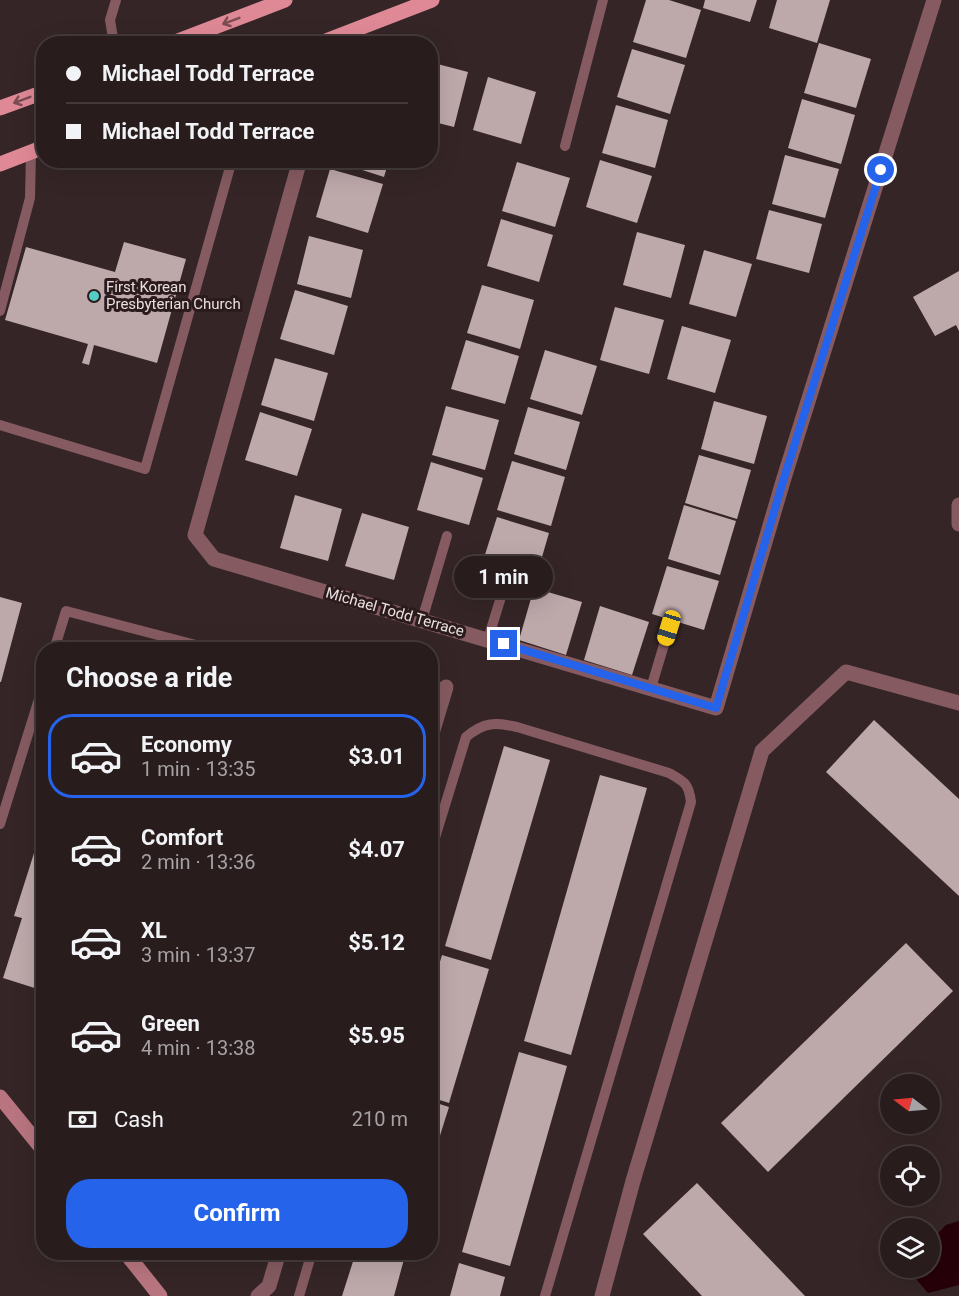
<!DOCTYPE html>
<html lang="en">
<head>
<meta charset="utf-8">
<style>
	body { margin:0; font-family:Roboto,sans-serif; background:#302526; color:#f1f3f6; height:100vh; display:flex; flex-direction:column; font-size:22px; white-space:nowrap }
	* { box-sizing:border-box; margin:0 }
	p { font-size:20px; color:#a5a1a4 }
	.icon { flex:none; width:33px; height:33px; fill:none; stroke:currentColor; stroke-width:2; stroke-linecap:round; stroke-linejoin:round }
	.map { position:relative; flex:1; overflow:hidden }
	.sheet { position:absolute; left:36px; top:642px; width:402px; height:618px; display:flex; flex-direction:column; background:#281c1d; border-radius:24px; box-shadow:0 6px 24px #0002,0 0 0 2px #443a3b }
	.sheet>* { flex:none }
	.hud { position:absolute; left:36px; top:36px; width:402px; height:132px; border-radius:24px; box-shadow:0 6px 24px #0002,0 0 0 2px #443a3b; display:grid; align-content:center; height:132px; padding:0 30px; background:#281c1d }
	.needle { width:39px; rotate:286deg }
	.buttons { position:absolute; left:880px; top:1074px; display:grid; gap:12px }
	.buttons a { display:grid; place-items:center; width:60px; height:60px; border-radius:50%; background:#281c1d; box-shadow:0 6px 24px #0002,0 0 0 2px #443a3b; font-size:30px }
	.end { position:absolute; width:27px; height:27px; margin:-14px; border:8px solid #2563eb; background:#fff; box-shadow:0 0 0 3px #fff }
	.from { border-radius:50% }
	.bubble { position:absolute; height:42px; border-radius:21px; background:#281c1d; box-shadow:0 6px 24px #0002,0 0 0 2px #443a3b; font-size:20px; font-weight:700; line-height:42px; text-align:center }
	.car { position:absolute; width:18px; height:36px; margin:-18px -9px; border-radius:8px; box-shadow:0 0 4px 2px #0007; background:linear-gradient(#f5c518 24%,#345 0 40%,#f5c518 0 76%,#345 0 86%,#f5c518 0) }
	.hud b { display:flex; align-items:center; gap:21px; height:57px; font-size:22px }
	.hud b+b { border-top:2px solid #443a3b }
	.hud i { width:15px; height:15px; background:#f1f3f6 }
	ul { padding:0; list-style:none }
	li { display:flex; align-items:center; gap:18px; height:84px; margin:0 12px 9px; padding:0 18px; border:3px solid transparent; border-radius:24px }
	li div { flex:1 }
	li b { display:block; font-size:22px }
	li em { font-style:normal; font-weight:700 }
	li.active { border-color:#2563eb }
	li>.icon { width:54px; height:54px; stroke-width:1.5 }
	h2 { padding:0 30px; font-size:27px; line-height:72px }
	.pay { display:flex; align-items:center; gap:15px; height:66px; padding:0 30px; font-size:22px }
	.pay p { margin-inline-start:auto }
	.cta { display:flex; gap:12px; margin-top:auto; padding:12px 30px }
	.cta a { flex:1; height:69px; border-radius:24px; background:#2563eb; color:#fff; font-size:24px; font-weight:700; line-height:69px; text-align:center }
	.map>svg:first-child { display:block }
	.water { fill:#260109 }
	.building { fill:#bda8aa }
	.lines { fill:none; stroke-linecap:round; stroke-linejoin:round }
	.lane { stroke:#855b61; stroke-width:10 }
	.street { stroke:#855b61; stroke-width:15 }
	.secondary { stroke:#b8757f; stroke-width:15 }
	.primary { stroke:#e08996; stroke-width:15 }
	.oneway { stroke:#7c4c53 }
	.route { stroke:#2563eb; stroke-width:8 }
	.poi-dot { fill:#54cdc7; stroke:#2b1b1d; stroke-width:2 }
	.labels { text-anchor:middle; stroke-width:6; stroke-linejoin:round; paint-order:stroke }
	.poi-label { font-size:15px; fill:#eadfe0; stroke:#2b1b1d; text-anchor:start }
	.street-label { font-size:15px; fill:#eadfe0; stroke:#2b1b1d }
</style>
</head>
<body>
<div class="map">
<svg width="959" height="1296" viewBox="0 0 959 1296">
	<rect width="100%" height="100%" fill="#352527"/>
	<polygon class="water" points="959,1221 959,1285 928,1293 915,1278 919,1268 930,1268 930,1241 946,1225"/>
	<g class="building">
		<polygon points="646,0 669,0 701,10 686,58 633,42"/>
		<polygon points="705,0 757,0 750,22 703,8"/>
		<polygon points="777,0 830,0 817,43 769,28"/>
		<polygon points="819,43 871,59 856,108 804,93"/>
		<polygon points="632,49 685,65 670,114 617,97"/>
		<polygon points="430,62 468,72 454,127 430,121"/>
		<polygon points="488,77 536,92 521,144 473,130"/>
		<polygon points="802,99 855,115 841,164 788,148"/>
		<polygon points="616,105 668,120 655,168 602,153"/>
		<polygon points="785,155 839,169 825,218 772,204"/>
		<polygon points="331,160 389,160 384,177"/>
		<polygon points="600,160 652,176 637,223 586,207"/>
		<polygon points="517,162 570,178 555,227 502,211"/>
		<polygon points="330,169 383,184 368,233 316,217"/>
		<polygon points="769,210 822,224 809,273 756,259"/>
		<polygon points="501,219 553,235 539,282 487,266"/>
		<polygon points="637,232 685,245 671,298 623,285"/>
		<polygon points="309,236 363,250 351,298 297,284"/>
		<polygon points="124,242 186,259 157,363 94,345 89,365 82,363 88,344 5,320 26,247 115,272"/>
		<polygon points="704,250 752,264 736,317 689,304"/>
		<polygon points="959,271 959,331 956,325 935,336 913,297"/>
		<polygon points="482,285 534,300 520,349 467,333"/>
		<polygon points="295,290 348,306 334,355 280,339"/>
		<polygon points="615,307 664,320 649,374 600,360"/>
		<polygon points="682,326 731,340 715,393 667,379"/>
		<polygon points="466,340 519,356 505,404 451,389"/>
		<polygon points="545,350 597,366 582,415 530,399"/>
		<polygon points="275,358 328,373 314,421 261,405"/>
		<polygon points="714,401 767,416 754,464 701,449"/>
		<polygon points="446,406 499,420 485,470 432,455"/>
		<polygon points="528,407 580,422 566,470 514,454"/>
		<polygon points="260,412 312,429 297,476 245,460"/>
		<polygon points="699,455 751,470 737,519 685,503"/>
		<polygon points="512,461 565,477 551,526 497,510"/>
		<polygon points="431,462 483,478 469,525 417,510"/>
		<polygon points="295,495 342,509 328,561 280,548"/>
		<polygon points="684,505 736,521 720,575 668,559"/>
		<polygon points="362,513 409,527 394,580 345,566"/>
		<polygon points="497,517 549,533 535,581 482,564"/>
		<polygon points="667,566 719,581 704,630 652,614"/>
		<polygon points="534,588 582,602 566,655 519,640"/>
		<polygon points="0,597 22,603 1,682 0,682"/>
		<polygon points="600,606 649,622 632,675 584,660"/>
		<polygon points="874,720 959,799 959,896 826,772"/>
		<polygon points="504,746 550,760 491,960 445,946"/>
		<polygon points="600,775 647,788 571,1055 524,1041"/>
		<polygon points="43,828 44,828 44,848 37,846"/>
		<polygon points="35,850 44,853 44,991 3,978 22,918 14,916"/>
		<polygon points="906,943 953,991 768,1172 721,1123"/>
		<polygon points="442,955 489,969 449,1103 430,1097 430,995"/>
		<polygon points="519,1052 567,1066 510,1266 462,1252"/>
		<polygon points="430,1101 449,1107 431,1164 430,1164"/>
		<polygon points="697,1183 805,1296 702,1296 643,1234"/>
		<polygon points="356,1252 406,1252 394,1296 342,1296"/>
		<polygon points="459,1263 505,1277 500,1296 450,1296"/>
	</g>
	<g class="lines">
		<g class="lane">
			<polyline points="114,44 110,20 116,0"/>
			<polyline points="565,146 603,0"/>
			<polyline points="0,311 30,198 31,152"/>
			<polyline points="0,425 145,469 232,160"/>
			<polyline points="422,620 447,536"/>
			<polyline points="488,639 505,584"/>
			<polyline points="54,650 66,611 215,650"/>
			<polyline points="651,688 669,628"/>
			<polyline points="0,824 44,683"/>
			<path d="M430,854L466,737C484,722 495,722 517,727L669,773C685,782 689,784 691,802L545,1296"/>
			<polyline points="299,1296 312,1252"/>
		</g>
		<g class="street">
			<polyline points="300,160 195,535 214,559 716,708 784,478 934,0"/>
			<polyline points="959,505 959,524"/>
			<polyline points="430,740 446,687"/>
			<polyline points="258,1296 269,1286 279,1252"/>
			<polyline points="602,1296 633,1181 762,751 846,672 959,703"/>
		</g>
		<g class="secondary">
			<polyline points="0,1097 44,1151"/>
			<polyline points="125,1252 160,1296"/>
		</g>
		<g class="primary">
			<polyline points="170,44 285,0"/>
			<polyline points="318,44 432,0"/>
			<polyline points="0,108 44,92"/>
			<polyline points="0,164 44,147"/>
		</g>
	</g>
	<defs><path id="oneway-shaft" d="M-6 0H5M1.5-3L5.5 0L1.5 3" fill="none" stroke-width="1.6" stroke-linecap="round" stroke-linejoin="round" transform="scale(1.5)"/></defs>
	<g class="oneway">
		<use href="#oneway-shaft" transform="translate(231 21) rotate(159)"/>
		<use href="#oneway-shaft" transform="translate(22 100) rotate(159)"/>
	</g>
	<g class="lines">
		<polyline class="route" points="504,644 716,708 784,478 881,170"/>
	</g>
	<circle class="poi-dot" cx="94" cy="296" r="6"/>
	<g class="labels">
		<g class="poi-label">
			<text x="106" y="292">First Korean<tspan x="106" dy="17">Presbyterian Church</tspan></text>
		</g>
		<g class="street-label">
			<text transform="translate(395 612) rotate(16)" y="5">Michael Todd Terrace</text>
		</g>
	</g>
</svg>
<div class="buttons">
<a><svg class="needle" viewBox="-14 -14 28 28"><path d="M0-13l5 13h-10z" fill="#e53935"/><path d="M0 13l5-13h-10z" fill="#a5a1a4"/></svg></a>
<a><svg class="icon" aria-label="locate" viewBox="0 0 24 24"><circle cx="12" cy="12" r="6"/><path d="M12 2v4M12 18v4M2 12h4M18 12h4"/></svg></a>
<a><svg class="icon" aria-label="layers" viewBox="0 0 24 24"><path d="M12 4l9 5-9 5-9-5zM3 14l9 5 9-5"/></svg></a>
</div>
<i class="end from" style="left:881px;top:170px"></i>
<i class="end" style="left:504px;top:644px"></i>
<div class="bubble" style="left:454px;top:556px;width:99px">1 min</div>
<i class="car" style="left:669px;top:628px;rotate:197deg"></i>
<div class="hud">
<b><i class="from"></i>Michael Todd Terrace</b>
<b><i></i>Michael Todd Terrace</b>
</div>
<section class="sheet">
<h2>Choose a ride</h2>
<ul>
<li class="active"><svg class="icon" aria-label="car" viewBox="0 0 24 24"><path d="M5 17H2v-5l4-1 3-4h7l3 4 3 1v5h-3M9 17h6M6 11h13"/><circle cx="7" cy="17" r="2"/><circle cx="17" cy="17" r="2"/></svg><div><b>Economy</b><p>1 min · 13:35</p></div><em>$3.01</em></li>
<li><svg class="icon" aria-label="car" viewBox="0 0 24 24"><path d="M5 17H2v-5l4-1 3-4h7l3 4 3 1v5h-3M9 17h6M6 11h13"/><circle cx="7" cy="17" r="2"/><circle cx="17" cy="17" r="2"/></svg><div><b>Comfort</b><p>2 min · 13:36</p></div><em>$4.07</em></li>
<li><svg class="icon" aria-label="car" viewBox="0 0 24 24"><path d="M5 17H2v-5l4-1 3-4h7l3 4 3 1v5h-3M9 17h6M6 11h13"/><circle cx="7" cy="17" r="2"/><circle cx="17" cy="17" r="2"/></svg><div><b>XL</b><p>3 min · 13:37</p></div><em>$5.12</em></li>
<li><svg class="icon" aria-label="car" viewBox="0 0 24 24"><path d="M5 17H2v-5l4-1 3-4h7l3 4 3 1v5h-3M9 17h6M6 11h13"/><circle cx="7" cy="17" r="2"/><circle cx="17" cy="17" r="2"/></svg><div><b>Green</b><p>4 min · 13:38</p></div><em>$5.95</em></li>
</ul>
<div class="pay"><svg class="icon" aria-label="cash" viewBox="0 0 24 24"><path d="M3 7h18v10H3z"/><circle cx="12" cy="12" r="2"/></svg>Cash<p>210 m</p></div>
<div class="cta"><a>Confirm</a></div>
</section>
</div>
</body>
</html>
